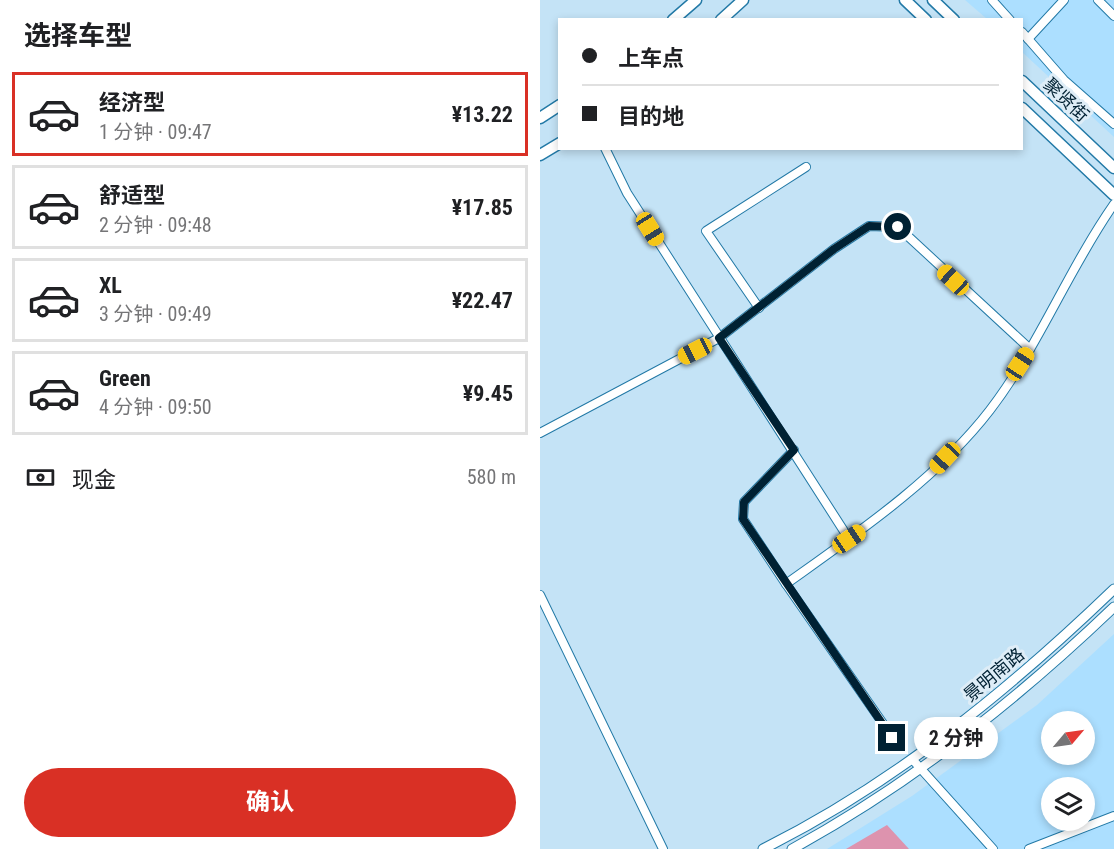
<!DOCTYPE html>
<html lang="zh">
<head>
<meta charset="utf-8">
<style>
	body { margin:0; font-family:"Roboto Condensed","Noto Sans SC",sans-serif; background:#f6f6f6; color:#202124; height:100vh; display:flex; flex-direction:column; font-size:22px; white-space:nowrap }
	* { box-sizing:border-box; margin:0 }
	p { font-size:20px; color:#757577 }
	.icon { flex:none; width:33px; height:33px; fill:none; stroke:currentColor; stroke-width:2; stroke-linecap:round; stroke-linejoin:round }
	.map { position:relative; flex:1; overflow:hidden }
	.drawer { display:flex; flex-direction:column; background:#fff; width:540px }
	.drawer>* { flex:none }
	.hud { position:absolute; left:18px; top:18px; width:465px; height:132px; border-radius:0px; box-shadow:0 3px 9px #0003; display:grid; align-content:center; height:132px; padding:0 24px; background:#fff }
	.needle { width:39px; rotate:61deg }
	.controls { position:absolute; left:501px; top:711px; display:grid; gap:12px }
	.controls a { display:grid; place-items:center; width:54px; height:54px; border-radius:50%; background:#fff; box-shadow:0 3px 9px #0003; font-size:30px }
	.end { position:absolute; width:27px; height:27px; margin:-14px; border:8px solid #002133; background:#fff; box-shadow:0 0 0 3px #fff }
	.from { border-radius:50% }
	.bubble { position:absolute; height:42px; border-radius:21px; background:#fff; box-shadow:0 3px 9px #0003; font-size:20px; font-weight:700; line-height:42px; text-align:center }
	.car { position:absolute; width:18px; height:36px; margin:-18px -9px; border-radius:8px; box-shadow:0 0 4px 2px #0007; background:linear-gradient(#f5c518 24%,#345 0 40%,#f5c518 0 76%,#345 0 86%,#f5c518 0) }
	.hud b { display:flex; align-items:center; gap:21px; height:57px; font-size:22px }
	.hud b+b { border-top:2px solid #e0e0e0 }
	.hud i { width:15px; height:15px; background:#202124 }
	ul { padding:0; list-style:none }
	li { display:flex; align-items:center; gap:18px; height:84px; margin:0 12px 9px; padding:0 12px; border:3px solid #e0e0e0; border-radius:0px }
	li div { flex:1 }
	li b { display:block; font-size:22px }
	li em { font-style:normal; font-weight:700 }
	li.current { border-color:#d93025 }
	li>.icon { width:54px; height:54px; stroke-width:1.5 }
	h2 { padding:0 24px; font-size:27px; line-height:72px }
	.pay { display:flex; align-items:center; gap:15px; height:66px; padding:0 24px; font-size:22px }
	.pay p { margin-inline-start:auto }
	.primary-button { display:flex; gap:12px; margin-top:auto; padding:12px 24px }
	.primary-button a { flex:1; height:69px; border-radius:36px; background:#d93025; color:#fff; font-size:24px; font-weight:700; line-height:69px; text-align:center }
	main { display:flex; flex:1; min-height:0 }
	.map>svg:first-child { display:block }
	.built { fill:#acdfff; fill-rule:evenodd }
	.forest { fill:#dd93ae }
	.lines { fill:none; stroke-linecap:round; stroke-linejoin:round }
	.minor-casing { stroke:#2279a6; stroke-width:10 }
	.tertiary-casing { stroke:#2279a6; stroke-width:11 }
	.secondary-casing { stroke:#2279a6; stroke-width:13 }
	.minor { stroke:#fff; stroke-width:8 }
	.tertiary { stroke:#fff; stroke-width:9 }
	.secondary { stroke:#fff; stroke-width:10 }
	.route { stroke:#002133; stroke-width:8 }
	.labels { text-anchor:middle; stroke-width:6; stroke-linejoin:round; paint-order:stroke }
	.street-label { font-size:18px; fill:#002133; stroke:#deedf7 }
</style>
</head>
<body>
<main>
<section class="drawer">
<h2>选择车型</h2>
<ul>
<li class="current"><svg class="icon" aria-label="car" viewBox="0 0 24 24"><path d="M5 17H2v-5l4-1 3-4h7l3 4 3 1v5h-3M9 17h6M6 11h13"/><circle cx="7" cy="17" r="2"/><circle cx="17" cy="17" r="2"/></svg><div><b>经济型</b><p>1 分钟 · 09:47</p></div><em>¥13.22</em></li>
<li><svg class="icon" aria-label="car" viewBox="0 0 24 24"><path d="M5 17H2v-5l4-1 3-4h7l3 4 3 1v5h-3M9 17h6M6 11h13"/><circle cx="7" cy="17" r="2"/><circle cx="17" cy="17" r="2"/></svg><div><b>舒适型</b><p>2 分钟 · 09:48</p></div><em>¥17.85</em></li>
<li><svg class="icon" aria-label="car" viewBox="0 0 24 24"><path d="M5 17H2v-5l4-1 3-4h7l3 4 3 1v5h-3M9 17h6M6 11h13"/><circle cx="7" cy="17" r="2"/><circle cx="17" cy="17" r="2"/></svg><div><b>XL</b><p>3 分钟 · 09:49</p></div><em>¥22.47</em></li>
<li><svg class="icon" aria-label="car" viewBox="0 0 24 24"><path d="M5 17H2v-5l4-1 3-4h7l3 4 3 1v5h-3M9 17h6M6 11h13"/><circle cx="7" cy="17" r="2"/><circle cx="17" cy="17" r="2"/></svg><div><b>Green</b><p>4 分钟 · 09:50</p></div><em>¥9.45</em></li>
</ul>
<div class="pay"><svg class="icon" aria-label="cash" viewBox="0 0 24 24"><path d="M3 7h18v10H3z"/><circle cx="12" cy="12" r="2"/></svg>现金<p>580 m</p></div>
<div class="primary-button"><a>确认</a></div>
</section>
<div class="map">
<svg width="574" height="849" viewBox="0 0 574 849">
	<rect width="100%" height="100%" fill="#c4e3f6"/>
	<g class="built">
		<polygon points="425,0 574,0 574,137 482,52 482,20 447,19"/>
		<path d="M574,634V849H287L372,796L497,705ZM512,722H544V754H512ZM512,788H544V820H512Z"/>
	</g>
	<polygon class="forest" points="347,825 369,849 306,849"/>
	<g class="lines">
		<g class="minor-casing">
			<g id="minor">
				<polyline points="452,0 470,20"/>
				<polyline points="558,0 574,16"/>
				<polyline points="482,32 524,80 574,124"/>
				<polyline points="488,39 524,0"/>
				<polyline points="65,148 87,193 309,539"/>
				<polyline points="219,308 166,231 266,167"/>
				<polyline points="0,433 179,338 294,249 329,226 358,227 490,349"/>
				<path d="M254,450L204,502L203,519L246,584C316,534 397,479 450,410C499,346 528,270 574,204"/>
				<polyline points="246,584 353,738"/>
				<polyline points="0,595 123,849"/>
				<polyline points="373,760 453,849"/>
				<polyline points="489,849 574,816"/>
			</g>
		</g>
		<g class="tertiary-casing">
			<g id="tertiary">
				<path d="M223,849C355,783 468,691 574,589"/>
				<path d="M252,849C371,784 476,701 574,607"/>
			</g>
		</g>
		<g class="secondary-casing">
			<g id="secondary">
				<polyline points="365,0 386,20"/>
				<polyline points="393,0 414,20"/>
				<polyline points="133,20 156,0"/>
				<polyline points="181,20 203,0"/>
				<polyline points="482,81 574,168"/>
				<polyline points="482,108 574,195"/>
				<polyline points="0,118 20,105"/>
				<polyline points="0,155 20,143"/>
			</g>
		</g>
		<use href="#minor" class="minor"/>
		<use href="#tertiary" class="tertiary"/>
		<use href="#secondary" class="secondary"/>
	</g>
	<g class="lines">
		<polyline class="route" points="352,738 203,519 204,502 254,450 179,338 294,249 329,226 358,227"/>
	</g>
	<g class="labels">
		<g class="street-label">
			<text transform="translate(526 100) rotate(43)" y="6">聚贤街</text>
			<text transform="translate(454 675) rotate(-40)" y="6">景明南路</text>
		</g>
	</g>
</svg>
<div class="controls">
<a><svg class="needle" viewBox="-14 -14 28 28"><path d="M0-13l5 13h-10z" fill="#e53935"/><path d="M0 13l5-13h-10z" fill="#757577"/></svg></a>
<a><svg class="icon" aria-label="layers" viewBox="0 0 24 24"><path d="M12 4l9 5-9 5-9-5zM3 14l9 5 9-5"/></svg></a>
</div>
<i class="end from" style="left:358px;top:227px"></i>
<i class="end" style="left:352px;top:738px"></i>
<div class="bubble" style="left:374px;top:717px;width:84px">2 分钟</div>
<i class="car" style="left:110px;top:229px;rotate:148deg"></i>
<i class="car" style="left:413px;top:280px;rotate:313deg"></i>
<i class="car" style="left:155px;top:351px;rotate:243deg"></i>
<i class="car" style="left:480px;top:364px;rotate:33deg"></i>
<i class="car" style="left:405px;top:458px;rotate:223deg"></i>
<i class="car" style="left:309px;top:539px;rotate:56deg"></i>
<div class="hud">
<b><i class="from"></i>上车点</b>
<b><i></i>目的地</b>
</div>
</div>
</main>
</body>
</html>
